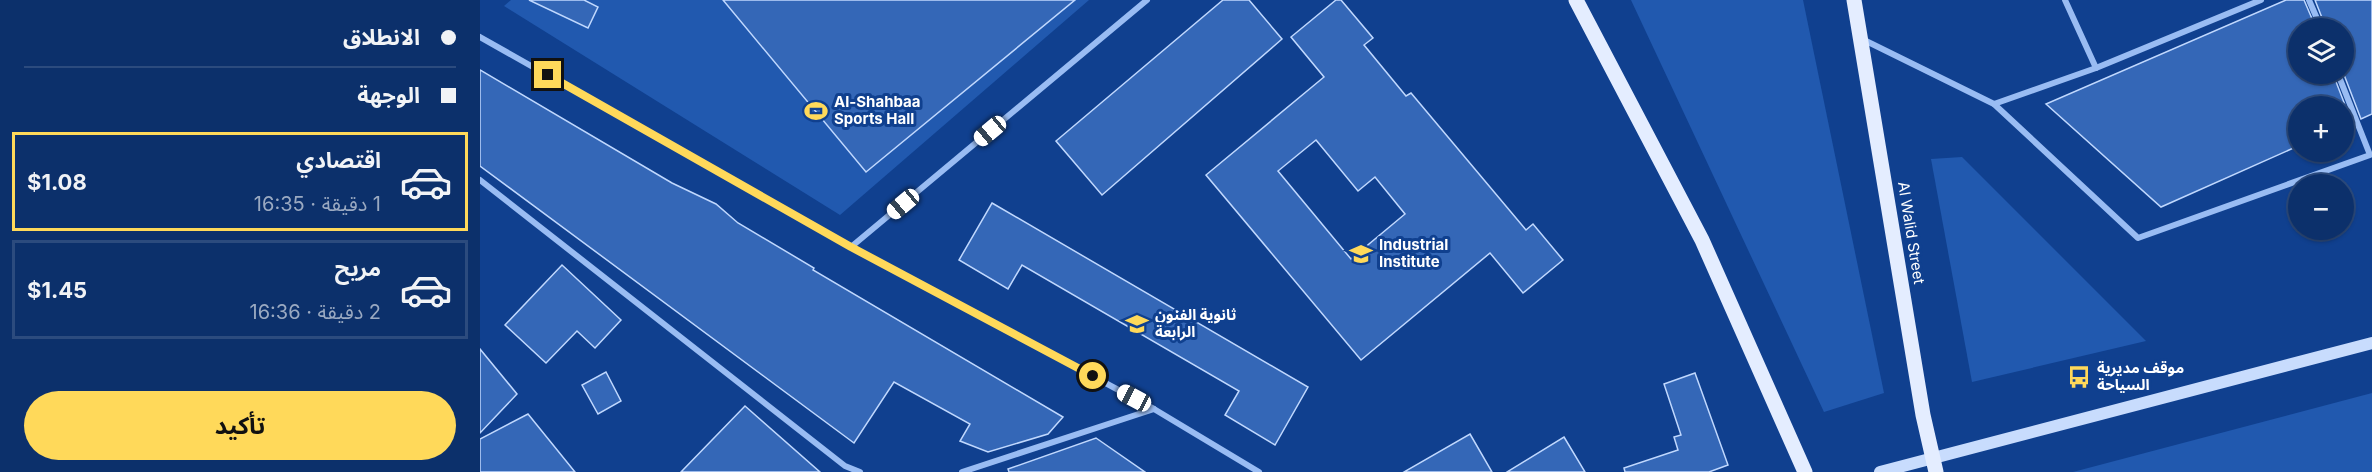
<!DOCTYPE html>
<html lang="ar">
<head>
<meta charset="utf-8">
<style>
	body { margin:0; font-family:Inter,"Noto Sans Arabic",sans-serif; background:#1a3c73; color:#f1f3f6; direction:rtl; height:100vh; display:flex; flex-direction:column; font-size:22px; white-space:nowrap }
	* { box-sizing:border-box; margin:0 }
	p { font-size:20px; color:#9aa9c1 }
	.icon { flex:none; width:33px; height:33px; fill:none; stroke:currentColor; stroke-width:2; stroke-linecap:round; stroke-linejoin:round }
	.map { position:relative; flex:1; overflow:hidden; direction:ltr }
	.details { display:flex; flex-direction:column; background:#0c306b; width:480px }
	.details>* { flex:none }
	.hud { display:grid; align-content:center; height:132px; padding:0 24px; background:#0c306b }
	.controls { position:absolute; left:1808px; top:18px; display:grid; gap:12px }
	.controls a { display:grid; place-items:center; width:66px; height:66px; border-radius:50%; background:#0c306b; box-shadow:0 2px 4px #0004,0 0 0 2px #2c4b7e; font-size:30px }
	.end { position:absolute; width:27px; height:27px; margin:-14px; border:8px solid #ffd95a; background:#111; box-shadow:0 0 0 3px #111 }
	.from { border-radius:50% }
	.car { position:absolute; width:18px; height:36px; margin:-18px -9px; border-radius:8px; box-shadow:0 0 4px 2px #0007; background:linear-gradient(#fff 24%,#345 0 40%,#fff 0 76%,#345 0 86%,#fff 0) }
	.hud b { display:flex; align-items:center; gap:21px; height:57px; font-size:22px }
	.hud b+b { border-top:2px solid #2c4b7e }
	.hud i { width:15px; height:15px; background:#f1f3f6 }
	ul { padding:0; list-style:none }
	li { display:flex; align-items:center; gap:18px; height:99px; margin:0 12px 9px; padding:0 12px; border:3px solid #2c4b7e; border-radius:0px }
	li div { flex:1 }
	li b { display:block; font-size:22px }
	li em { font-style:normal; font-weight:700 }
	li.current { border-color:#ffd95a }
	li>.icon { width:54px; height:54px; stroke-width:1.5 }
	.cta { display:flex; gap:12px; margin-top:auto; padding:12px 24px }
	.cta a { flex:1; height:69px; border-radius:36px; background:#ffd95a; color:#111; font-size:24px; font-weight:700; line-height:69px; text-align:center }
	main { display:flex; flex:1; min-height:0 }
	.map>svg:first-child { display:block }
	.green { fill:#2159af }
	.building { fill:#3467b7; stroke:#c0d8fe; stroke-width:1.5; fill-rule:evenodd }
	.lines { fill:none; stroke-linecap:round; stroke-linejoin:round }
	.street { stroke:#99bcf3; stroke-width:6 }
	.secondary { stroke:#c8dcfd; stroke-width:12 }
	.primary { stroke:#e4edff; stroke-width:15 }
	.route { stroke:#ffd95a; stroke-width:8 }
	.labels { text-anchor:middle; stroke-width:6; stroke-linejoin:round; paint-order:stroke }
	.poi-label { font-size:15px; font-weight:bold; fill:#fff; stroke:#10408f; text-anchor:start }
	.street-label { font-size:15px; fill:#fff; stroke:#10408f }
</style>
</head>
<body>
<main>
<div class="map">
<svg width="1892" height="472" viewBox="0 0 1892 472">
	<rect width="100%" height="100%" fill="#10408f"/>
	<g class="green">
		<polygon points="31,0 609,0 360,215 24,6"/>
		<polygon points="1151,0 1323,0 1404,393 1344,412"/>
		<polygon points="1482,157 1666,341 1492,382 1451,159"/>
		<polygon points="1892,393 1892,472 1593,472"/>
	</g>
	<g class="building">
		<polygon points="49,0 104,0 118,7 108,28"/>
		<polygon points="243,0 595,0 386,172"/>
		<polygon points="743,0 769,0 802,39 622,195 576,141"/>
		<path d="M856,0H861L893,38L884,45L926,96L931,93L1046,230L1053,224L1083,260L1043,293L1010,253L881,360L726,175L844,77L811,37ZM836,140L878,191L895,177L925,214L871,259L798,171Z"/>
		<polygon points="1806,0 1824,0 1836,28 1818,28 1818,74 1853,74 1872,123 1863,127 1863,106 1818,106 1818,146 1681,207 1566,104"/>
		<polygon points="1835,0 1892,0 1892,114 1881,119 1863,72 1863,28 1846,28"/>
		<polygon points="0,70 192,183 236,204 258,223 334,268 333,270 583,417 568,434 508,452 480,441 490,424 414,382 374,443 0,166"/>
		<polygon points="512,203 828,387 795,445 745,415 759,391 542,265 528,289 479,260"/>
		<polygon points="82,265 141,320 115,348 97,331 66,363 25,325"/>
		<polygon points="0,349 37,394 0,433"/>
		<polygon points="126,372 141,401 118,414 102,385"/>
		<polygon points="1215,373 1248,465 1229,472 1145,472 1144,468 1198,450 1194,437 1201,435 1184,384"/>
		<polygon points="265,406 340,472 201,472"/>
		<polygon points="48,414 95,472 0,472 0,439"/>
		<polygon points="990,434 1012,472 924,472"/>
		<polygon points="1084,437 1105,472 1027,472"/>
		<polygon points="616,438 665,472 529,472 528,469"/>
	</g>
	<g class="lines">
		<g class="street">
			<polyline points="1585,0 1616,68"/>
			<polyline points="1829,0 1841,28"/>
			<polyline points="0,37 371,247 674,409 779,472"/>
			<polyline points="1382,39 1514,104 1658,238 1890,155 1858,74"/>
			<polyline points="1514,104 1616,68 1781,0"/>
			<polyline points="0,180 365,466 380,472"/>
			<polyline points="371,247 667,0"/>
			<polyline points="482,472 674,409"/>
		</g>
		<polyline class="secondary" points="1400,472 1892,343"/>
		<g class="primary">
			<polyline points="1096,0 1222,240 1325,472"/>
			<polyline points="1374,0 1443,415 1456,472"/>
		</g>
	</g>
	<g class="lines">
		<polyline class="route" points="68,75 371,247 613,376"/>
	</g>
	<defs>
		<g id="stadium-bare" transform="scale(1.8)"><path d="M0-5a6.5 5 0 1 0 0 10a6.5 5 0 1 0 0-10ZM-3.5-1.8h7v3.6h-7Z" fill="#ffd95a" stroke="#10408f" stroke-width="2.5" paint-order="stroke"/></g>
		<g id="university-bare" transform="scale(1.8)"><path d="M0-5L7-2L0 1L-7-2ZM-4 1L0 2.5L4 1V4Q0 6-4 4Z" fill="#ffd95a" stroke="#10408f" stroke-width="2.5" paint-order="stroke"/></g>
		<g id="school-bare" transform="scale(1.8)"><path d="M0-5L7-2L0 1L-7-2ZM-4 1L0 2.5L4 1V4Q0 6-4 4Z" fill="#ffd95a" stroke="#10408f" stroke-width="2.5" paint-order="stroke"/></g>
		<g id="bus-bare" transform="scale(1.8)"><path d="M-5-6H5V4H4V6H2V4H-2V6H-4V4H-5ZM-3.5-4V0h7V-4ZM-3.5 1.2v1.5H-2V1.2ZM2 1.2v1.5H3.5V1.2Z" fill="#ffd95a" stroke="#10408f" stroke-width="2.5" paint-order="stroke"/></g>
	</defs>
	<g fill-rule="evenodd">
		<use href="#stadium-bare" x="336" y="111"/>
		<use href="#university-bare" x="881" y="254"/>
		<use href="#school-bare" x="657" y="324"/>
		<use href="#bus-bare" x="1599" y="377"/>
	</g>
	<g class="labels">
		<g class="poi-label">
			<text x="354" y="107">Al-Shahbaa<tspan x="354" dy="17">Sports Hall</tspan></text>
			<text x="899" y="250">Industrial<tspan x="899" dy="17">Institute</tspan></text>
			<text x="675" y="320">ثانوية الفنون<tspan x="675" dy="17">الرابعة</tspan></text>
			<text x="1617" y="373">موقف مديرية<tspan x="1617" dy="17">السياحة</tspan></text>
		</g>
		<g class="street-label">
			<text transform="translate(1431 233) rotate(81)" y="5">Al Walid Street</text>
		</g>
	</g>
</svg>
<div class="controls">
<a><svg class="icon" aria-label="layers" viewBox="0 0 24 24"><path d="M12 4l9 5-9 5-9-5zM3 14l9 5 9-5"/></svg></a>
<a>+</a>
<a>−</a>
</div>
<i class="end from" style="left:613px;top:376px"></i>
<i class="end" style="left:68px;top:75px"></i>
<i class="car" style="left:510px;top:131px;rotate:230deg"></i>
<i class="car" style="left:423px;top:204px;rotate:230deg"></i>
<i class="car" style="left:654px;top:398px;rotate:298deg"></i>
</div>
<section class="details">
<div class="hud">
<b><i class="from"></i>الانطلاق</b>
<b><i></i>الوجهة</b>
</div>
<ul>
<li class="current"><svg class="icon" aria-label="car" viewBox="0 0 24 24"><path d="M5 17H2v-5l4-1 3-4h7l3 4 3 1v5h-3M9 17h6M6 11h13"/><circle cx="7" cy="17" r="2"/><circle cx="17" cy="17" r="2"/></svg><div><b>اقتصادي</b><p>1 دقيقة · 16:35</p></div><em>$1.08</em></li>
<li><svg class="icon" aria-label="car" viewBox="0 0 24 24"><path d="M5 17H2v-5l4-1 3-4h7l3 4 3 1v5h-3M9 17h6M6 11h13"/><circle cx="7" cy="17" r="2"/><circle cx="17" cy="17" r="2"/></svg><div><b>مريح</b><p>2 دقيقة · 16:36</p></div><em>$1.45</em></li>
</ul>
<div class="cta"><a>تأكيد</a></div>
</section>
</main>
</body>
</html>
